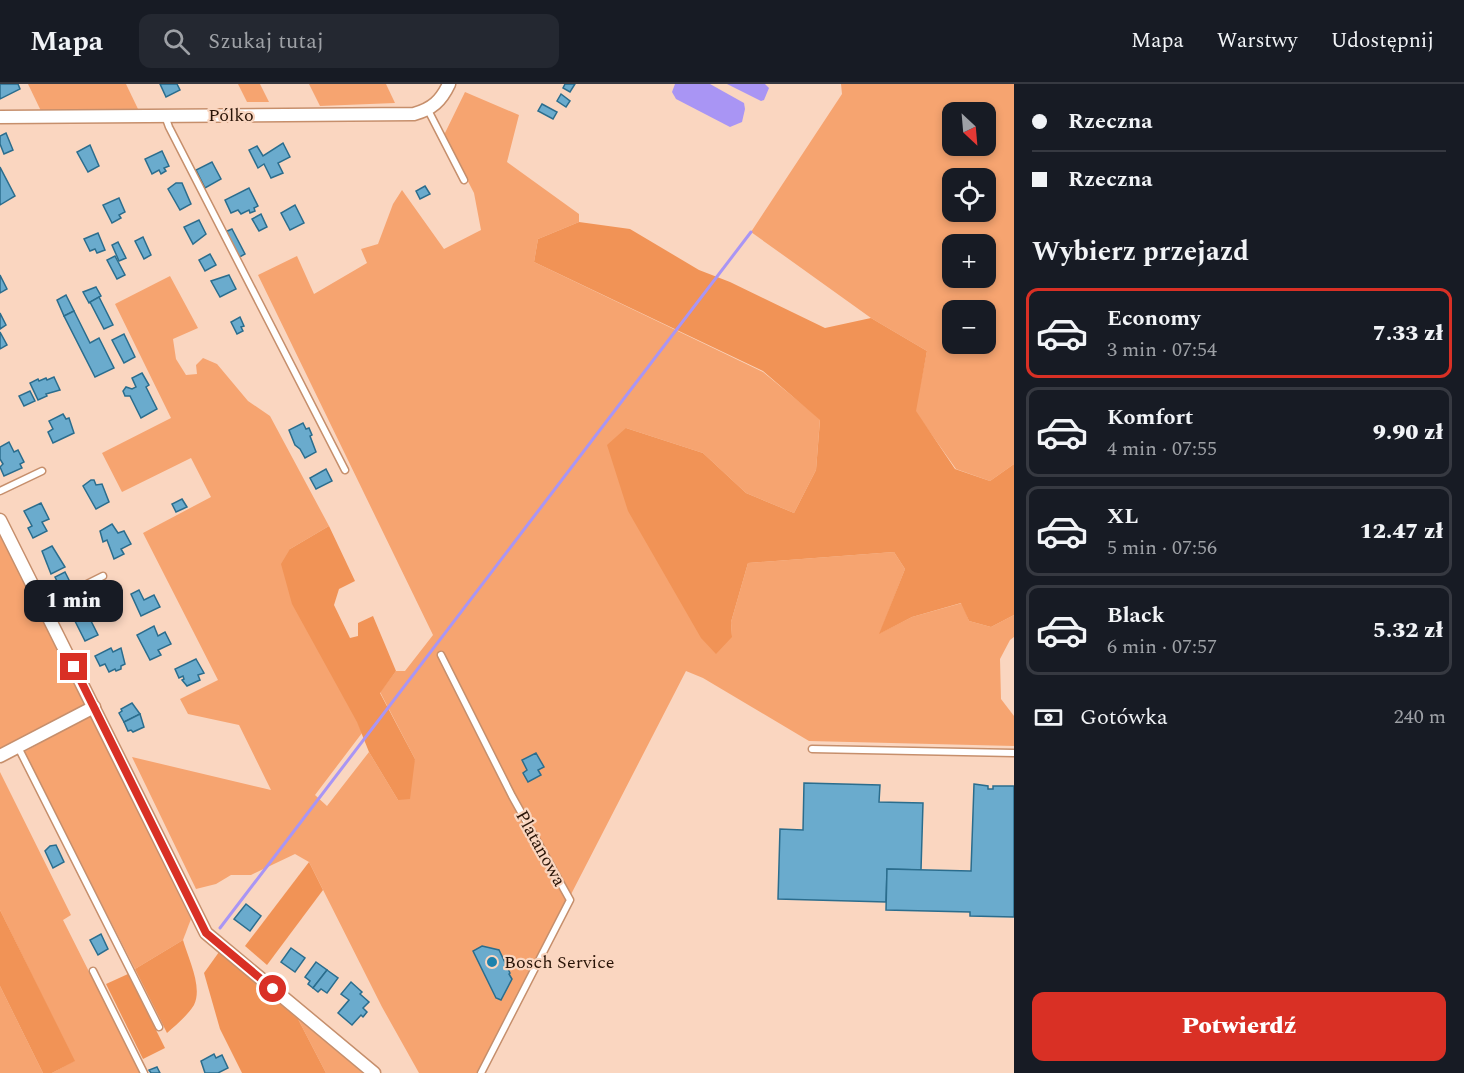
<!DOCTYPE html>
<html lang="pl">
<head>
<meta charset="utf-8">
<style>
	body { margin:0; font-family:Spectral,serif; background:#242831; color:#f1f3f6; height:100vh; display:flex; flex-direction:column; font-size:22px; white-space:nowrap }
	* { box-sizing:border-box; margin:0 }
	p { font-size:20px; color:#9ea1a6 }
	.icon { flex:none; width:33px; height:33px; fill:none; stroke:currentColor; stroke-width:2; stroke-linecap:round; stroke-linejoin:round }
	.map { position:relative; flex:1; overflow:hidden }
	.details { display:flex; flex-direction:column; background:#171b24; width:450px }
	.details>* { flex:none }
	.banner { display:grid; align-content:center; height:132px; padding:0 18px; background:#171b24 }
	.needle { width:39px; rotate:154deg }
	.fabs { position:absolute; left:942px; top:18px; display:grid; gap:12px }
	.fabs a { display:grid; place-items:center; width:54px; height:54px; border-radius:12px; background:#171b24; box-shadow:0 3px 9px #0003; font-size:30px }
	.end { position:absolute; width:27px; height:27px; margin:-14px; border:8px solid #d93025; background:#fff; box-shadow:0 0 0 3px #fff }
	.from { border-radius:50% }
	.bubble { position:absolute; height:42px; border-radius:12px; background:#171b24; box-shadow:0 3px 9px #0003; font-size:20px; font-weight:800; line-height:42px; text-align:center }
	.banner b { display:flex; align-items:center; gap:21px; height:57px; font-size:22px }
	.banner b+b { border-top:2px solid #363941 }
	.banner i { width:15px; height:15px; background:#f1f3f6 }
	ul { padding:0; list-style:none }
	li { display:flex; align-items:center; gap:18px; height:90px; margin:0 12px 9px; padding:0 6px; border:3px solid #363941; border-radius:12px }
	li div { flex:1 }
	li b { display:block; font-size:22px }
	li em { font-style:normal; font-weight:800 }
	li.selected { border-color:#d93025 }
	li>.icon { width:54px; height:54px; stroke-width:1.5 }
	h2 { padding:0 18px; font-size:27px; line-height:72px }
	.pay { display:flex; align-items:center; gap:15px; height:66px; padding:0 18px; font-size:22px }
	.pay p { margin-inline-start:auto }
	.action { display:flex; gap:12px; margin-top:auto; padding:12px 18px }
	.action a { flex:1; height:69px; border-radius:12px; background:#d93025; color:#fff; font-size:24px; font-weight:800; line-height:69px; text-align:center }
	header { display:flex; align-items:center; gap:36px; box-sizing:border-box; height:84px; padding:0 30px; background:#171b24; border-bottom:2px solid #363941 }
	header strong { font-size:28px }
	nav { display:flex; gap:33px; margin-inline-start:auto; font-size:21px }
	.search { width:420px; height:54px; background:#242831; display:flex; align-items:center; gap:15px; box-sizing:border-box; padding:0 21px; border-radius:12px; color:#9ea1a6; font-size:22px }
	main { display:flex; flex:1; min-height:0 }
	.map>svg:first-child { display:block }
	.green { fill:#f6a470; fill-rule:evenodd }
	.forest { fill:#f19356 }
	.water { fill:#a995f4 }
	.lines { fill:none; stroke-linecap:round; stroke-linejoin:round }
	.stream { stroke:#a995f4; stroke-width:3 }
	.building { fill:#6aabcd; stroke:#2b6d8d; stroke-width:1.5 }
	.service-casing { stroke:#c68f6c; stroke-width:9 }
	.minor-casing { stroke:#c68f6c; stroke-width:15 }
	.service { stroke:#fff; stroke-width:6 }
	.minor { stroke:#fff; stroke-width:12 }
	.route { stroke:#d93025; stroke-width:8 }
	.poi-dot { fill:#1d81ac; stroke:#fad6c0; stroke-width:2 }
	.labels { text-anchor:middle; stroke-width:4.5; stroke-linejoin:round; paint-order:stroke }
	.street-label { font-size:18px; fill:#291407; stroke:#fad6c0 }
	.poi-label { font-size:18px; fill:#291407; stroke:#fad6c0; text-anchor:start }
</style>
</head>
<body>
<header>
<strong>Mapa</strong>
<div class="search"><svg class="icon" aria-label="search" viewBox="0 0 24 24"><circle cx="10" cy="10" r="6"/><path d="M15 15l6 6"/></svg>Szukaj tutaj</div>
<nav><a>Mapa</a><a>Warstwy</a><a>Udostępnij</a></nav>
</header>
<main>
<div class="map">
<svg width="1014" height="989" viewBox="0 0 1014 989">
	<rect width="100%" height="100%" fill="#fad6c0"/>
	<g class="green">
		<polygon points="28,0 126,0 138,25 41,27"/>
		<polygon points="238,0 260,0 269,18 247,18"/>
		<polygon points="309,0 386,0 395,19 320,22"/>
		<path d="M841,0H1014V380L990,397L956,385L915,327L927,267L871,234L751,148L842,10ZM952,28H986V62H952ZM952,94H986V128H952ZM952,160H986V194H952ZM952,226H986V260H952Z"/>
		<polygon points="465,8 519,31 507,78 579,130 579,138 538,155 534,178 763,288 820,335 816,386 794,429 746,409 703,369 626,344 732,553 731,538 748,479 894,468 905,485 880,549 912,533 962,519 969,537 991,543 1014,531 1014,553 1010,556 1000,575 1001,615 1014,632 1014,662 809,657 703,594 686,587 479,989 419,989 382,923 309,778 295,770 251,791 231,791 216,800 196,805 132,673 271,706 239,641 188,630 180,615 218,596 143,449 211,413 191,374 122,408 102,369 171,334 115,220 170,192 198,244 173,255 176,275 186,291 197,290 196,281 203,274 217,280 248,317 270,332 329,442 290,465 362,649 315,711 327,722 369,668 398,716 415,675 380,608 396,587 405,587 433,551 258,191 297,172 314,210 367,179 361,165 378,160 393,120 402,106 444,165 481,146 474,109 444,51"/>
		<polygon points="0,450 86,624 0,667"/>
		<polygon points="90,632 191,835 183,856 135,885 24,668"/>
		<polygon points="0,688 71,831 63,836 140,989 52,989 74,977 0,826"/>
		<polygon points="0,902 43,989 0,989"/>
		<polygon points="298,935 363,989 326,989"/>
	</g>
	<g class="forest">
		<polygon points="579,138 630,145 699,186 730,198 825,244 871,234 927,267 916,327 955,385 990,397 1014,380 1014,531 991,543 969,537 961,519 912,533 879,550 905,485 894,468 748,479 731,538 732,553 716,570 701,554 628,427 607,361 626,344 703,369 746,409 794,429 816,386 820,336 763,287 534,178 538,155"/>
		<polygon points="329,442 355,497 339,505 334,521 350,554 358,552 358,539 373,532 396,587 380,609 415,675 410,715 398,716 369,668 357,638 292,520 281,480 290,465"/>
		<polygon points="309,778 323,806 267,881 245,862"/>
		<polygon points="0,826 75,977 52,989 43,989 0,902"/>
		<path d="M183,856C188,874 203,903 194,921C188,931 176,941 167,949L135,885Z"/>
		<polygon points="219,868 298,935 326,989 242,989 220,945 204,889"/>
		<polygon points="128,890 165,964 143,975 106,900"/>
	</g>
	<g class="water">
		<polygon points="675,0 710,0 744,19 745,25 742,38 730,43 676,15 672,8"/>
		<polygon points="727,0 765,0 769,4 764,16 761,17"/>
	</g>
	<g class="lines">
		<polyline class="stream" points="220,844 751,148"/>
	</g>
	<g class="building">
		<polygon points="0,0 18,0 20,5 0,15"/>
		<polygon points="160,0 177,0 180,6 166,13"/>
		<polygon points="565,0 575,0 570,8 563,4"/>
		<polygon points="561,10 570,17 566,23 557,17"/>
		<polygon points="542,20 557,28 553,35 538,27"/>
		<polygon points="6,49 13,66 4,70 0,60 0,52"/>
		<polygon points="283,59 290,73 278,79 283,89 271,94 264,80 258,84 249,66 257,62 263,72"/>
		<polygon points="90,61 99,82 88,88 77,68"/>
		<polygon points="162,67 169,82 164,84 166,87 161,90 159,86 152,90 145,75"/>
		<polygon points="212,78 221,95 205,104 196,86"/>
		<polygon points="0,83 15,112 0,121"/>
		<polygon points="176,99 182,99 191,120 180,126 168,105"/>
		<polygon points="425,102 430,110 420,115 416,107"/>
		<polygon points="249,104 258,122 254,124 255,127 250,129 249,126 241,130 238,126 231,129 225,116"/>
		<polygon points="119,114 125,128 119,131 121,134 112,139 103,121"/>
		<polygon points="295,121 304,139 290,146 281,129"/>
		<polygon points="261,130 267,143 259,147 252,135"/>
		<polygon points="199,136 206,150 193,160 184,143"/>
		<polygon points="232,145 245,170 238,174 225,148"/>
		<polygon points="98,149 105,166 97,169 95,165 90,167 84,155"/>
		<polygon points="143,153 151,171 144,175 135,157"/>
		<polygon points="118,158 126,174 119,177 112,161"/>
		<polygon points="210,170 216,181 205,187 199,176"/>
		<polygon points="115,172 125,191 117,195 107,176"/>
		<polygon points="0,191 7,205 0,209"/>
		<polygon points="229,191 236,205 220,213 211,197"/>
		<polygon points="96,203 101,212 89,219 83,208"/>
		<polygon points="66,211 74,227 64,232 57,216"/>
		<polygon points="99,213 113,241 104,245 90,218"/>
		<polygon points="74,227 90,259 99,254 114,284 95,293 64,232"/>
		<polygon points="0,229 6,241 0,245"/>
		<polygon points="240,233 244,242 241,243 243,247 237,250 231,238"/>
		<polygon points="0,248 7,261 0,265"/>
		<polygon points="124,250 135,273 124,279 112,256"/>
		<polygon points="142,289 149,301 146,303 157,325 141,334 130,312 125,312 123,307 126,303 132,305 136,303 132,294"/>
		<polygon points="54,293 60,306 46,310 47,312 38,316 30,299 38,295 39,297 46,294 47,296"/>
		<polygon points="30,307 35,317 24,322 19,312"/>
		<polygon points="63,330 66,335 69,334 74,349 53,359 48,348 53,345 49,337"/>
		<polygon points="303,339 306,345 309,344 312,351 310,352 316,368 305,374 300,365 295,361 289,346"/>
		<polygon points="9,358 14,368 18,366 24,378 20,380 22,384 4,392 0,383 3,380 0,375 0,363"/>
		<polygon points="326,385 332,397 316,405 310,394"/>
		<polygon points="91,396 94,396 96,401 102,400 109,418 96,425 83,402"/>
		<polygon points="182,415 187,423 176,428 172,420"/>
		<polygon points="41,419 49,435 42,438 47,447 33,454 28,444 32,442 24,427"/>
		<polygon points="112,440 118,449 124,447 131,460 121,465 124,470 114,475 107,456 103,458 100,447"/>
		<polygon points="52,462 65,483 51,490 42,467"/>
		<polygon points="65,488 70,498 60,503 55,493"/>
		<polygon points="139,506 144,516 154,511 160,523 141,532 131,510"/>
		<polygon points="82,519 98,551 85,557 69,525"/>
		<polygon points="154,542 158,552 165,548 171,560 158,566 161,571 150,576 137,551"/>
		<polygon points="111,564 113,568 121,564 125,580 121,582 121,585 116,587 115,585 109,588 105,580 100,582 95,572"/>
		<polygon points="196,575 204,589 198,591 200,596 187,602 182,596 184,595 183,592 179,594 175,585"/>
		<polygon points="132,619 140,630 124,638 119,629 122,627 121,625"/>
		<polygon points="140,630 144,643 133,648 131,646 128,647 124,638"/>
		<polygon points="536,669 544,683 538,686 541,691 528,698 523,689 527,686 522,676"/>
		<polygon points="804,699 880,701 879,718 923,719 921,786 887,785 886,818 778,815 780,745 803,746"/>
		<polygon points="974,700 988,702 988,705 993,705 993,702 1014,702 1014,833 970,832 970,828 886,826 887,785 971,787"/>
		<polygon points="56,761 64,778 53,784 45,767 50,762"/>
		<polygon points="246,820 261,832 250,847 234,835"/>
		<polygon points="101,850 108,865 98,871 90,856"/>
		<polygon points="482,862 499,866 510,889 509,890 512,895 501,916 496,914 473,867"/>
		<polygon points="291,864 305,874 295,888 281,878"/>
		<polygon points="316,878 327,886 313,904 308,900 310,897 305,893"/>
		<polygon points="327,886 338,894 327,909 321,905 318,908 313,904"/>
		<polygon points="351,898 362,908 360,910 369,918 363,924 367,928 363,933 361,931 352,941 338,929 349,916 341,910"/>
		<polygon points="214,970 216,974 222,971 228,984 218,989 205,989 201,977"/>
		<polygon points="157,983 160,989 151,989 149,986"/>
	</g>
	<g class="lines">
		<g class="service-casing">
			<g id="service">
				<polyline points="428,26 464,96"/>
				<polyline points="165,32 169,43 345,386"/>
				<polyline points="0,407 42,387"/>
				<polyline points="43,522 103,492"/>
				<polyline points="441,571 512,712 570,816 481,989"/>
				<polyline points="18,663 159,943"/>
				<polyline points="812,665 1014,669"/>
				<polyline points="93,887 144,989"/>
			</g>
		</g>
		<g class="minor-casing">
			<g id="minor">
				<path d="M0,33L414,30C432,25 441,17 449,0"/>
				<polyline points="0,436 206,849 374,989"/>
				<polyline points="0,672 94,623"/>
			</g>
		</g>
		<use href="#service" class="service"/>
		<use href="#minor" class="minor"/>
	</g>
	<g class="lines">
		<polyline class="route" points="74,583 206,849 273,905"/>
	</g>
	<circle class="poi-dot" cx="492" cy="878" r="6"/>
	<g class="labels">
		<g class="street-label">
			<text x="231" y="37">Pólko</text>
			<text transform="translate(541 764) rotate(61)" y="6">Platanowa</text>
		</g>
		<g class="poi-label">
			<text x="504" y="884">Bosch Service</text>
		</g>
	</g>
</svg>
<div class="fabs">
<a><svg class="needle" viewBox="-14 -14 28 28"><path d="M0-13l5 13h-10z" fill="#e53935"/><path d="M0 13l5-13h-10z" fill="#9ea1a6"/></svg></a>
<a><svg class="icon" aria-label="locate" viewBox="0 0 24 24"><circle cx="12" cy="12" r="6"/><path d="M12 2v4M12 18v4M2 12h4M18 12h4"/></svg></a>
<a>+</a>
<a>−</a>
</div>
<i class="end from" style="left:273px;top:905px"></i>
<i class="end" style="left:74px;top:583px"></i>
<div class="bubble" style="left:24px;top:496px;width:99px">1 min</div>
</div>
<section class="details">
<div class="banner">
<b><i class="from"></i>Rzeczna</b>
<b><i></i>Rzeczna</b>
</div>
<h2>Wybierz przejazd</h2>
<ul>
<li class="selected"><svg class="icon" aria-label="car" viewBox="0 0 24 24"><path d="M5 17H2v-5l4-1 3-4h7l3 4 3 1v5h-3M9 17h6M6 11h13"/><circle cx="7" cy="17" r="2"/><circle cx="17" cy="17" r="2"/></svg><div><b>Economy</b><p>3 min · 07:54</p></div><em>7.33 zł</em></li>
<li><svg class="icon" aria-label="car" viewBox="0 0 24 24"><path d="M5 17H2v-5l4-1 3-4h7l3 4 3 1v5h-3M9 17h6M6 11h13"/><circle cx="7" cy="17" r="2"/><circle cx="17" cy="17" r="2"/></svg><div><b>Komfort</b><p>4 min · 07:55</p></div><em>9.90 zł</em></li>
<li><svg class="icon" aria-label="car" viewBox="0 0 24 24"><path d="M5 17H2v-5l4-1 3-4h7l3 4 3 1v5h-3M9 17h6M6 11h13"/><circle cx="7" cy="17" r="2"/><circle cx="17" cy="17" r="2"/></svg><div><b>XL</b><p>5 min · 07:56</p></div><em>12.47 zł</em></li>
<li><svg class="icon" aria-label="car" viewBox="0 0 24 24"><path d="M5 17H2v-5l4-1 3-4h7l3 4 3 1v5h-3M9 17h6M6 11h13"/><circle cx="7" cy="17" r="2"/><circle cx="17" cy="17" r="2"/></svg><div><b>Black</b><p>6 min · 07:57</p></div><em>5.32 zł</em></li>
</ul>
<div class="pay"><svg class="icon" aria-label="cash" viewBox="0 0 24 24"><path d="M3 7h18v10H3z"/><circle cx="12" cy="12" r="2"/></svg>Gotówka<p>240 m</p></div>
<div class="action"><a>Potwierdź</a></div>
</section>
</main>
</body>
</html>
